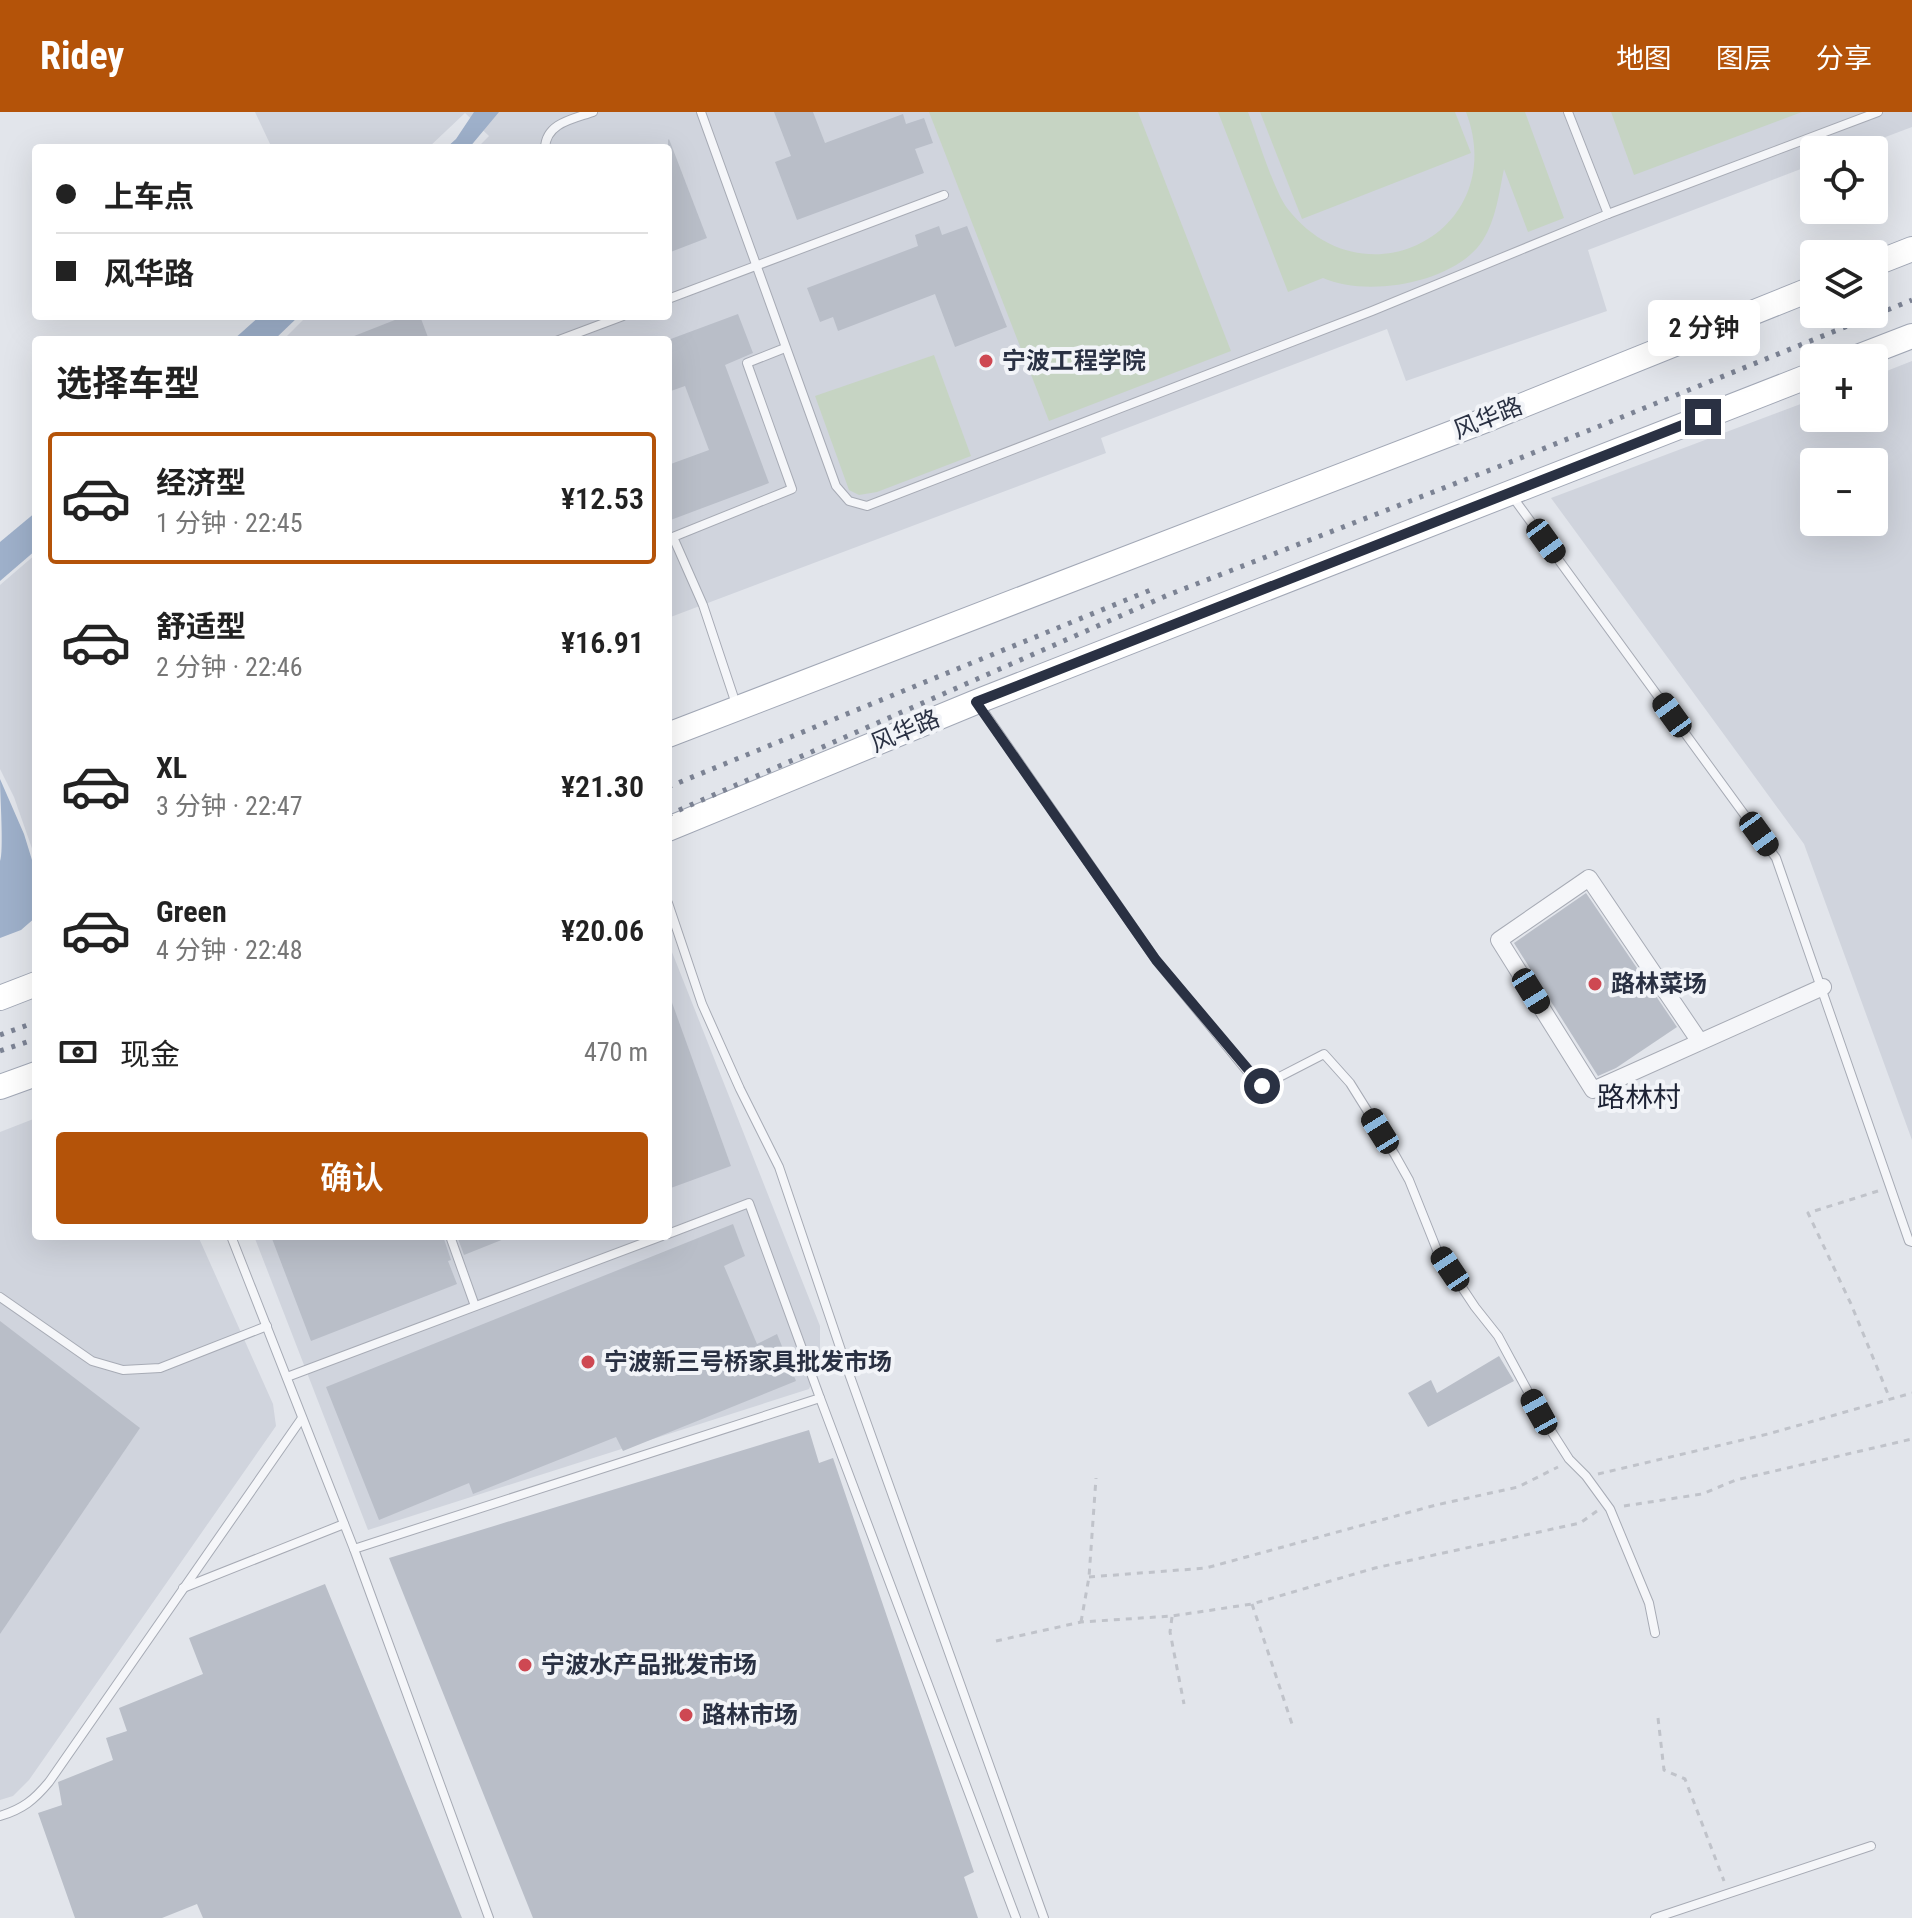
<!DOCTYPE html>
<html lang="zh">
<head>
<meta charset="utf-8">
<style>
	body { margin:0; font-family:"Roboto Condensed","Noto Sans SC",sans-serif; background:#f6f6f6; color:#222; height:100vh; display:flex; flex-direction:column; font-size:30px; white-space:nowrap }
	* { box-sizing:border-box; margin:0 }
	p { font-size:26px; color:#767676 }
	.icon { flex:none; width:44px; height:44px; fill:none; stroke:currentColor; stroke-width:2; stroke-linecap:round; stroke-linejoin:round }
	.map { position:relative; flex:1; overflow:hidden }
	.side { position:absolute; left:32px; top:224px; width:640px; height:904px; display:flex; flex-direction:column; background:#fff; border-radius:8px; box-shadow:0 8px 32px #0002 }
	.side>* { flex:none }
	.hud { position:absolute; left:32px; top:32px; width:640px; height:176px; border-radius:8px; box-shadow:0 8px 32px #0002; display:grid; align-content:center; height:176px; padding:0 24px; background:#fff }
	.tools { position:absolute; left:1800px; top:24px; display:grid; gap:16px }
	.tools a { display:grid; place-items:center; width:88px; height:88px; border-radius:8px; background:#fff; box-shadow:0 8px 32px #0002; font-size:40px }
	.end { position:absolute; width:36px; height:36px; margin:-18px; border:10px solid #2a3143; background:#fff; box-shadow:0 0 0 4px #fff }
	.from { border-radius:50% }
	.bubble { position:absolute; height:56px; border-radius:8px; background:#fff; box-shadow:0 8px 32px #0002; font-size:26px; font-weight:600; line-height:56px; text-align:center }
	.car { position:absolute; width:24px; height:48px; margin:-24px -12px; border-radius:10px; box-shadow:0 0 6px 2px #0007; background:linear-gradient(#222 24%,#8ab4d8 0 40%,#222 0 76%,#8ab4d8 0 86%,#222 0) }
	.hud b { display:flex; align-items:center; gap:28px; height:76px; font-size:30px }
	.hud b+b { border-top:2px solid #e0e0e0 }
	.hud i { width:20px; height:20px; background:#222 }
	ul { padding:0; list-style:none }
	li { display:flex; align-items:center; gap:24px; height:132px; margin:0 16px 12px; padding:0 8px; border:4px solid transparent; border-radius:8px }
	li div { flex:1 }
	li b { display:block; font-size:30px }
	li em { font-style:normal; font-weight:600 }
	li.current { border-color:#b45309 }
	li>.icon { width:72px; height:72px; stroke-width:1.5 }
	h2 { padding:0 24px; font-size:36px; line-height:96px }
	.pay { display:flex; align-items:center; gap:20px; height:88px; padding:0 24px; font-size:30px }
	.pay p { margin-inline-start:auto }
	.action { display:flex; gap:16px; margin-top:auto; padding:16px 24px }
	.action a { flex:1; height:92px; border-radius:8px; background:#b45309; color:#fff; font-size:32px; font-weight:600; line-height:92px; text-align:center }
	header { display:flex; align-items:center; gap:48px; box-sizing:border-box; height:112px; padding:0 40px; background:#b45309; color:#fff }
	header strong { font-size:38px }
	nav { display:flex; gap:44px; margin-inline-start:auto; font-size:28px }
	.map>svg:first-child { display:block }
	.built { fill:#d0d4dd; fill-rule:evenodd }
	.green { fill:#c6d4c3 }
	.water { fill:#9eb0ca }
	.building { fill:#b9bec8 }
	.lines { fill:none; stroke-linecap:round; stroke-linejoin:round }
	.service-casing { stroke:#a7abb5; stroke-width:10 }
	.minor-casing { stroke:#a7abb5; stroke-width:18 }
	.primary-casing { stroke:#a2a8b6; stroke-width:26 }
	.path { stroke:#c0c3ca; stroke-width:3; stroke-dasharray:6 6; stroke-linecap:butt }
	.service { stroke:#f5f6f9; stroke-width:8 }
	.minor { stroke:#f5f6f9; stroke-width:16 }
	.primary { stroke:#fff; stroke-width:24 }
	.rail { stroke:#7c8394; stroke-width:5; stroke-dasharray:4 8; stroke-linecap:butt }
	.route { stroke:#2a3143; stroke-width:10 }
	.poi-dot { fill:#ce4852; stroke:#f2f4f8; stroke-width:3 }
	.labels { text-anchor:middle; stroke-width:8; stroke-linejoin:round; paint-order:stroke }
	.poi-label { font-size:24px; font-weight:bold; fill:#2a3143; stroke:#f2f4f8; text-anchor:start }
	.street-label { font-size:24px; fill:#2a3143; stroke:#f2f4f8 }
	.quarter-label { font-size:28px; fill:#1c2234; stroke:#f2f4f8 }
</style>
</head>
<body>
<header>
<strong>Ridey</strong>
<nav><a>地图</a><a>图层</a><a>分享</a></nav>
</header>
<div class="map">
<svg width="1912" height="1806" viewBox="0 0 1912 1806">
	<rect width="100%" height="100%" fill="#e2e5eb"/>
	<g class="built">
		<polygon points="255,0 1912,0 1912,15 1851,38 1814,38 1814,52 1588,138 1607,199 1406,269 1387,217 1101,326 1106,341 668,506 668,228 283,228 307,204 668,204 668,36 477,36 489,24 465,1 428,36 271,34"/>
		<path d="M1912,249V1028L1804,732L1551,386L1814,287V306H1874V264ZM1874,350V410H1814V350Z"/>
		<polygon points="36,442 36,748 14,685 0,657 0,473"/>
		<polygon points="668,830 820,1214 820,1251 809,1277 368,1418 254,1124 668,1124"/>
		<polygon points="36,1006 36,1124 198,1124 273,1292 276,1314 29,1668 13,1684 0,1688 0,1020"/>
	</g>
	<g class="green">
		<polygon points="929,0 1138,0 1231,239 1049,309"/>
		<path d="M1218,0H1248C1257,23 1274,79 1287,96C1365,197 1511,118 1466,0H1525L1564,106L1528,120L1504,57C1499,81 1496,107 1483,128C1456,171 1367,186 1323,166L1288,180Z"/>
		<polygon points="1260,0 1455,0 1471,41 1302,107"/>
		<polygon points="1611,0 1802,0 1634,63"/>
		<polygon points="934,243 971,344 877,380 859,383 849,378 815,284"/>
	</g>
	<g class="water">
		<polygon points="474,0 499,0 469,36 446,36 456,27"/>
		<polygon points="260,204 299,204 274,228 233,228"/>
		<polygon points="36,400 36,438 0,469 0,430"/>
		<path d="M0,667L24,722L36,761V805L21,818L0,826V749C4,741 0,682 0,667Z"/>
	</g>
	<g class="building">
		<polygon points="774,0 813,0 825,31 903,2 906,12 924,6 933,31 915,37 924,61 797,108 775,50 791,44"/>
		<polygon points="669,27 707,126 668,141 668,28"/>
		<polygon points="939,114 942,123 967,114 1007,215 955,235 935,182 838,219 833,205 820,210 807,176 918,134 915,123"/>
		<polygon points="738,202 753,241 725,253 769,371 668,409 668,353 709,338 685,274 668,280 668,228"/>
		<polygon points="405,204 420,204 429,228 344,228"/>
		<polygon points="1586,781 1677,915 1616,956 1598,964 1514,831"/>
		<polygon points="670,885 731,1054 668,1077 668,886"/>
		<polygon points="733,1112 745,1144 724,1154 757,1232 777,1222 796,1269 623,1339 616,1325 473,1382 469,1371 379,1408 326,1275"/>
		<polygon points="271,1124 443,1124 451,1148 448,1149 457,1172 311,1229"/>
		<polygon points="457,1124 509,1124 509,1125 464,1143"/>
		<polygon points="0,1209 140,1316 0,1522"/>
		<polygon points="1499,1244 1514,1269 1428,1315 1408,1281 1431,1268 1437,1281"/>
		<polygon points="809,1318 819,1351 833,1346 974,1760 964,1765 978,1806 533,1806 389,1446"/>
		<polygon points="325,1472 462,1806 203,1806 197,1792 162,1806 75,1806 38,1701 62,1693 58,1670 113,1648 106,1626 127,1619 119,1596 203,1562 189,1526"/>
	</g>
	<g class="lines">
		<g class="service-casing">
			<g id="service">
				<polyline points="701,0 836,374 849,389 867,394 1372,199 1608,102 1878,0"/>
				<polyline points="1568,0 1608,102"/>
				<path d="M545,36C546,11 573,7 593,0"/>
				<polyline points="668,187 944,83"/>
				<polyline points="559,228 623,204"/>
				<polyline points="1512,384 1776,746 1909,1129 1912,1130"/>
				<polyline points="978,591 1156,848 1256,970 1262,974 1324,942 1350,971 1395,1043 1409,1068 1437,1138 1475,1195 1498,1224 1539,1300 1569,1347 1586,1364 1610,1397 1649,1491 1655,1521"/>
				<polyline points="737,595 703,493 673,425 792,377 747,251 785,236"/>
				<polyline points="668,791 702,892 740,977 779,1055 847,1256 1044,1806"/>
				<polyline points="231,1124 354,1437 820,1286 749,1091 668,1122"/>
				<polyline points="450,1124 475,1194"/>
				<polyline points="0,1185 92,1249 123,1258 160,1256 267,1214"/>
				<polyline points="287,1265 662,1124"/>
				<polyline points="820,1286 1016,1806"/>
				<polyline points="354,1437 489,1806"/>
				<polyline points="183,1476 344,1412"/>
				<path d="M0,1704C23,1697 34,1688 49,1670L302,1306"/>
				<polyline points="1655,1806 1871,1734"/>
			</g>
		</g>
		<g class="minor-casing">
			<polyline id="minor" points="1700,930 1589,766 1499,828 1593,978 1823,875"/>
		</g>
		<g class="primary-casing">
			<g id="primary">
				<polyline points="1874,152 1912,137"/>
				<polyline points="1855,246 1912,224"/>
				<polyline points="668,623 1486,308 1814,176"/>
				<polyline points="668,717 976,590 1814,262"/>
				<polyline points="0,886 36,872"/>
				<polyline points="0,975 36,962"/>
			</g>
		</g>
		<g class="path">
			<polyline points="1878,1079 1808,1101 1851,1192 1890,1287"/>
			<polyline points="1598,1362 1768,1322 1912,1281"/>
			<polyline points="1624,1394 1702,1382 1736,1368 1912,1327"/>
			<polyline points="1089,1465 1206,1456 1436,1393 1518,1375 1558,1355"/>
			<polyline points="1252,1492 1292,1612"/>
			<polyline points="1172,1505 1170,1520 1184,1592"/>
			<polyline points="1081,1510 1089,1465 1096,1366"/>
			<polyline points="996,1529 1081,1510 1172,1504 1252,1492 1375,1456 1580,1411 1597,1399"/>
			<polyline points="1658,1606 1664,1658 1685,1667 1724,1769"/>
		</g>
		<use href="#service" class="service"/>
		<use href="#minor" class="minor"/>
		<use href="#primary" class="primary"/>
		<g class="rail">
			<polyline points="668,675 1153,477"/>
			<polyline points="668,703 1168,483 1508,351 1912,188"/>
			<polyline points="0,923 36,910"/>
			<polyline points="0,939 36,927"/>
		</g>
	</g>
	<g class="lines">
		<polyline class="route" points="1262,974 1156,848 976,590 1703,305"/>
	</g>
	<g class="poi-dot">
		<circle cx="986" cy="249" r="8"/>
		<circle cx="1595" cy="872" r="8"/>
		<circle cx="588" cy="1250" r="8"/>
		<circle cx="525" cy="1553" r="8"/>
		<circle cx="686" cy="1603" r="8"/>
	</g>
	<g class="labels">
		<g class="poi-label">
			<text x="1002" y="257">宁波工程学院</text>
			<text x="1611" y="880">路林菜场</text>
			<text x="604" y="1258">宁波新三号桥家具批发市场</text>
			<text x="541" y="1561">宁波水产品批发市场</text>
			<text x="702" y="1611">路林市场</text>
		</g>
		<g class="street-label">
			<text transform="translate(1488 306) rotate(-22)" y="8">风华路</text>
			<text transform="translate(905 619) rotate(-23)" y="8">风华路</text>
		</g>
		<g class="quarter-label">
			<text x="1639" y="995">路林村</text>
		</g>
	</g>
</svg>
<div class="tools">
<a><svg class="icon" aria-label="locate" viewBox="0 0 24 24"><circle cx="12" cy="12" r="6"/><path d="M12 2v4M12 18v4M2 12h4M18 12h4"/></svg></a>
<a><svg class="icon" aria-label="layers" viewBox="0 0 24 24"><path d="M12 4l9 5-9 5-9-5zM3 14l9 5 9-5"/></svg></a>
<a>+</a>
<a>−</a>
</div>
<i class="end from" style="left:1262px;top:974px"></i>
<i class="end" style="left:1703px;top:305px"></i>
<div class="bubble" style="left:1648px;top:188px;width:112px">2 分钟</div>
<i class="car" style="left:1546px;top:429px;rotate:144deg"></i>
<i class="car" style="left:1672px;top:603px;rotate:324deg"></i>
<i class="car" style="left:1759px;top:722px;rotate:144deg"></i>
<i class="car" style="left:1531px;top:879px;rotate:148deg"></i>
<i class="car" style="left:1380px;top:1019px;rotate:328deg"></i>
<i class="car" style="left:1450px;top:1157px;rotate:326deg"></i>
<i class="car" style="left:1539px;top:1300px;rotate:331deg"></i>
<div class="hud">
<b><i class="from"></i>上车点</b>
<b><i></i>风华路</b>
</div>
<section class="side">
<h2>选择车型</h2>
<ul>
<li class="current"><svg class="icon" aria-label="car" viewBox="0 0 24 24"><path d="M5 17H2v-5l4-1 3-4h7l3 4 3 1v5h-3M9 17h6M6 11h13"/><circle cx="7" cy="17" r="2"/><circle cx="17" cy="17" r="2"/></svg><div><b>经济型</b><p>1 分钟 · 22:45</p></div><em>¥12.53</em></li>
<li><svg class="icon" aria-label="car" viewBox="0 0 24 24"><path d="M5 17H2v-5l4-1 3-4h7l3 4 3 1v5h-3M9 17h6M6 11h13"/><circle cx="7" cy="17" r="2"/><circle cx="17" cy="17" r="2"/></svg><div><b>舒适型</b><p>2 分钟 · 22:46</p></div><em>¥16.91</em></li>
<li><svg class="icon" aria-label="car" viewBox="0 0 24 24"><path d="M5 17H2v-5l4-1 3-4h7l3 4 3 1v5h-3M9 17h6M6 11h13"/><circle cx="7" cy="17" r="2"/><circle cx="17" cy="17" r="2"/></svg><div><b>XL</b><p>3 分钟 · 22:47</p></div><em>¥21.30</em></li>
<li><svg class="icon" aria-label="car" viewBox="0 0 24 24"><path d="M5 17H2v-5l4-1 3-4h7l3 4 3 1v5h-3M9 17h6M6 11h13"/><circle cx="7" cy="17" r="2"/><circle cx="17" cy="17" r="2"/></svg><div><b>Green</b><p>4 分钟 · 22:48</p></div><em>¥20.06</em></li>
</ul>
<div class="pay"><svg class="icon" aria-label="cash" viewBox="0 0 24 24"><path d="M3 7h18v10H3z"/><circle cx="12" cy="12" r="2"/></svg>现金<p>470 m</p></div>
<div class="action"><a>确认</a></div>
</section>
</div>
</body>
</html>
